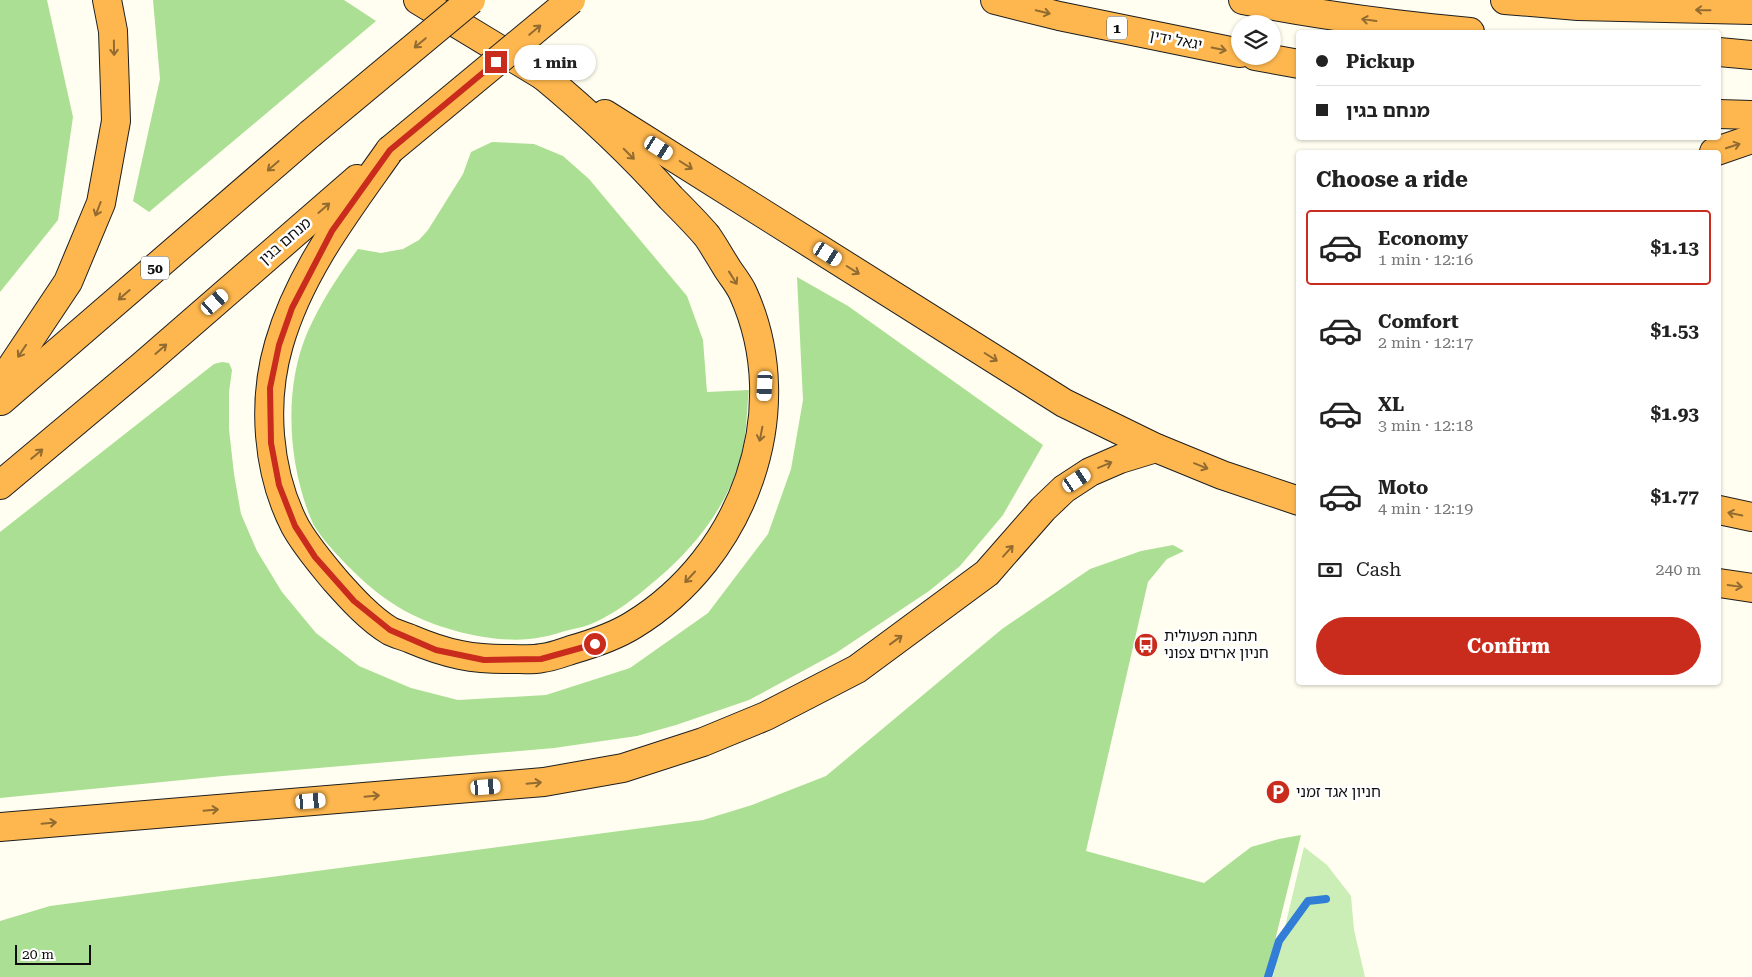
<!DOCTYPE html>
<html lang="en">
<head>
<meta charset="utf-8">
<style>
	body { margin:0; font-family:"Roboto Serif","Noto Sans Hebrew",serif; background:#f6f6f6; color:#222; height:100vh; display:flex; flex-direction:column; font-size:19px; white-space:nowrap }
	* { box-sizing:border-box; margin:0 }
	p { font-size:16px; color:#767676 }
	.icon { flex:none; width:28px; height:28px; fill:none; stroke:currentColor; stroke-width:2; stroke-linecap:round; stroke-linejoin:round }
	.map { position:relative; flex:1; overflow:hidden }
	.side { position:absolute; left:1296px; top:150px; width:425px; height:535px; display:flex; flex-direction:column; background:#fff; border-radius:5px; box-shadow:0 1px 4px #0004 }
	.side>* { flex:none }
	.hud { position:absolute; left:1296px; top:30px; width:425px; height:110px; border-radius:5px; box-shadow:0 1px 4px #0004; display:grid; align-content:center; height:110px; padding:0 20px; background:#fff }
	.controls { position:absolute; left:1231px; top:15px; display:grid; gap:10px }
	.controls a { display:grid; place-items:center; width:50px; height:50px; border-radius:50%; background:#fff; box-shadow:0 1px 4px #0004; font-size:25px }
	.scale { position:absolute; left:15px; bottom:12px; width:76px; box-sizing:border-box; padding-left:5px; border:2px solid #0e0e0e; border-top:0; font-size:14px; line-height:18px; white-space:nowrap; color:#0e0e0e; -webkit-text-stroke:4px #fff; paint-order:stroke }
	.end { position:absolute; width:22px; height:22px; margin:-11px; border:6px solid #c92b1c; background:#fff; box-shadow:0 0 0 2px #fff }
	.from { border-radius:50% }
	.bubble { position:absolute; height:35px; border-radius:18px; background:#fff; box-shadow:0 1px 4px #0004; font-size:16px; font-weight:700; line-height:35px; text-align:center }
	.car { position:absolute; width:15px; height:30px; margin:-15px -8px; border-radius:6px; box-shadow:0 0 4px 1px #0007; background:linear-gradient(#fff 24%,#345 0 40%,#fff 0 76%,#345 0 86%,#fff 0) }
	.hud b { display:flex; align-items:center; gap:18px; height:48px; font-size:19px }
	.hud b+b { border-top:1px solid #e0e0e0 }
	.hud i { width:12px; height:12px; background:#222 }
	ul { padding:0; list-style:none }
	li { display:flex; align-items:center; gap:15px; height:75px; margin:0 10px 8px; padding:0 10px; border:2px solid transparent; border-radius:5px }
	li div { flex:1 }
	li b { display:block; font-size:19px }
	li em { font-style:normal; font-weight:700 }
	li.on { border-color:#c92b1c }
	li>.icon { width:45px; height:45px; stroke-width:1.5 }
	h2 { padding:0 20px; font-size:22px; line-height:60px }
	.pay { display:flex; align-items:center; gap:12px; height:55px; padding:0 20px; font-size:19px }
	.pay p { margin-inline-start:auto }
	.button { display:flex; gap:10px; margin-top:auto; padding:10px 20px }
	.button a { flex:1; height:58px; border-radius:30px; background:#c92b1c; color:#fff; font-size:20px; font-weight:700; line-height:58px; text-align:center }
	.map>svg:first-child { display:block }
	.green { fill:#cbedb6 }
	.forest { fill:#abdf94 }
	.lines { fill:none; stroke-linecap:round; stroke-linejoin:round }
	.stream { stroke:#327ed7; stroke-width:8 }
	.highway-casing { stroke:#1f1f1f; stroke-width:30 }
	.highway { stroke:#feb74e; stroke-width:28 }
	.highway-bridge-casing { stroke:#1f1f1f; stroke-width:30; stroke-linecap:butt }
	.highway-bridge { stroke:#feb74e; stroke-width:28 }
	.oneway { stroke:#926b31 }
	.route { stroke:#c92b1c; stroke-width:6 }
	.labels { text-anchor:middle; stroke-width:5; stroke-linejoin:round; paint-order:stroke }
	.shield { fill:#fff; stroke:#565656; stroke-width:1 }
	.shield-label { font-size:14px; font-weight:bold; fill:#0e0e0e }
	.street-label { font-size:15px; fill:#0e0e0e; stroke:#fff }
	.poi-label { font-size:15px; fill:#0e0e0e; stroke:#fff; text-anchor:start }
</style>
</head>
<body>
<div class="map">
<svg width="1752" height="977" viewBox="0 0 1752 977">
	<rect width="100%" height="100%" fill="#fffef0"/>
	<polygon class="green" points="1304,847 1327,865 1351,896 1354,930 1365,977 1273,977"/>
	<g class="forest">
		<polygon points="0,0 47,0 73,117 58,220 0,292"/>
		<polygon points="153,0 344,0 376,21 149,212 133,201 160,79"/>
		<path d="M492,142L534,144L563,156L589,179L687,296L703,340L707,392L749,390C747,405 747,421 745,436C737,494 700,543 656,580C636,597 615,614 591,624C584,627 576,628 569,630C560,632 551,636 542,637C501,646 442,631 405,611C387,601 369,587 354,572C342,560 317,535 311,519C288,463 283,388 308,331C321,302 339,274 358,249L381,253L403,249L419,240L428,230L463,174L471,152Z"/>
		<polygon points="797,277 848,306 1043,445 1003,515 960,566 929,591 836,653 749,700 676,725 637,736 554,748 223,776 0,798 0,532 214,364 222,362 229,363 232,370 229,392 229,429 234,474 241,514 257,551 282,592 316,633 359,666 411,688 458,700 546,695 630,668 708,613 768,534 791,469 803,400"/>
		<polygon points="1173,545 1184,551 1167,559 1148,582 1086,851 1204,883 1251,847 1279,839 1301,835 1266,977 0,977 0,921 50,906 703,820 752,805 826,776 1002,629 1090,569 1141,551"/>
	</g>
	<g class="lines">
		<polyline class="stream" points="1268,977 1279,941 1308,901 1326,899"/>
		<g class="highway-casing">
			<g id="highway">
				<polyline points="418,0 555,83"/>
				<polyline points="995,0 1059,16 1240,53"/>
				<path d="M1243,0C1318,15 1394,25 1470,32"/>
				<polyline points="1505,0 1578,6 1752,10"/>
				<polyline points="1719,52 1752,55"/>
				<polyline points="1255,56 1299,64"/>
				<polyline points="605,114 1064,403 1156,448 1222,475 1299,501"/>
				<polyline points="1719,114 1752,115"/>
				<path d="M390,150C347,211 300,271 279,344C262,402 267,472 295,526C306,546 321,563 335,580C351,598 370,619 390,631C396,634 404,636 411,639C446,654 474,660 512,659C522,659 533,660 542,658C552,657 562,653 571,650C592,644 614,637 633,625C743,558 797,412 743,293C739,284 732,276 727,268C720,257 714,246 707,236C696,223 683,210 671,198C631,153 587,112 541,74"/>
				<polyline points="1714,152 1752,139"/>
				<polyline points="0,384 68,282 101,203 116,121 113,31 107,0"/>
				<polyline points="1,401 310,134"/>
				<polyline points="0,485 142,366 357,179"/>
				<polyline points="1719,510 1752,517"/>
				<polyline points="1719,583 1752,588"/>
				<polyline points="0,827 544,782 623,768 703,742 766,716 857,669 987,573 1043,509 1064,489 1090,472 1120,459 1156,448"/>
			</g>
		</g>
		<use href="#highway" class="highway"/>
		<g class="highway-bridge-casing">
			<g id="highway-bridge">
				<polyline points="310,134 471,0"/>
				<polyline points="390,150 571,0"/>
			</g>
		</g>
		<use href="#highway-bridge" class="highway-bridge"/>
	</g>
	<defs><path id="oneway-shaft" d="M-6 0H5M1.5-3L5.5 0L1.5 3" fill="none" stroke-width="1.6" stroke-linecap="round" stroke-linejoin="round" transform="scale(1.25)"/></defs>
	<g class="oneway">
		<use href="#oneway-shaft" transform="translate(1703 10) rotate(-179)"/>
		<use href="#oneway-shaft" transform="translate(1043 12) rotate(14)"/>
		<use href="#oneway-shaft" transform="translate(1369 20) rotate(-172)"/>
		<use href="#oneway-shaft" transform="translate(535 30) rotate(-40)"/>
		<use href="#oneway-shaft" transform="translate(420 43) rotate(140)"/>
		<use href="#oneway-shaft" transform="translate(114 48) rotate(89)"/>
		<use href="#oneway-shaft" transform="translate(1219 49) rotate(11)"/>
		<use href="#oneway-shaft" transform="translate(1733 146) rotate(-18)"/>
		<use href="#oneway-shaft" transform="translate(629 154) rotate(45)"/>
		<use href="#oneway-shaft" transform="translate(686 165) rotate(32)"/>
		<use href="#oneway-shaft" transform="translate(273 166) rotate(139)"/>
		<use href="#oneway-shaft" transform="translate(324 208) rotate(-41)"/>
		<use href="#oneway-shaft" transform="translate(98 209) rotate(111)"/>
		<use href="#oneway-shaft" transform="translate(853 270) rotate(32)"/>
		<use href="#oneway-shaft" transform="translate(733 278) rotate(58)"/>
		<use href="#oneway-shaft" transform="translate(124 295) rotate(139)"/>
		<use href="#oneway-shaft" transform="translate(161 349) rotate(-41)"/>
		<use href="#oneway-shaft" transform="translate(22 351) rotate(124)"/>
		<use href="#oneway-shaft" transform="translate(991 357) rotate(32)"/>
		<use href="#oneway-shaft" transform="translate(761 434) rotate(101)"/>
		<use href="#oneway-shaft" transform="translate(37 454) rotate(-40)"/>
		<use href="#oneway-shaft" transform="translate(1105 465) rotate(-23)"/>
		<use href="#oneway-shaft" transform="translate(1201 466) rotate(22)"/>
		<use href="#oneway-shaft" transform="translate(1735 514) rotate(-168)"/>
		<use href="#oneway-shaft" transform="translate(1008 551) rotate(-48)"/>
		<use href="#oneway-shaft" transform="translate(690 577) rotate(133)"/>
		<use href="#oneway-shaft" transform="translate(1735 586) rotate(8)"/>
		<use href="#oneway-shaft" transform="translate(896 640) rotate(-36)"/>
		<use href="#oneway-shaft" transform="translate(534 783) rotate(-5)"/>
		<use href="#oneway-shaft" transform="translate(372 796) rotate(-5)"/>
		<use href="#oneway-shaft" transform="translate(211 810) rotate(-5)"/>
		<use href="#oneway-shaft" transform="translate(49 823) rotate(-5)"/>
	</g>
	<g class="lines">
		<polyline class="route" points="496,62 390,150 332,231 292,308 279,345 270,388 271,443 279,485 295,526 315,557 354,601 390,630 436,650 484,660 541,659 595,644"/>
	</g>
	<defs>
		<g id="bus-disc" transform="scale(1.25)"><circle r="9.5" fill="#c92b1c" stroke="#fff"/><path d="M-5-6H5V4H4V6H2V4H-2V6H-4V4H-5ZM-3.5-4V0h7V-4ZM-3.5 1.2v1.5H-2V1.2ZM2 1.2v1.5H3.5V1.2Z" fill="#fff"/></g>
		<g id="parking-disc" transform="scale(1.25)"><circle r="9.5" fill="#c92b1c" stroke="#fff"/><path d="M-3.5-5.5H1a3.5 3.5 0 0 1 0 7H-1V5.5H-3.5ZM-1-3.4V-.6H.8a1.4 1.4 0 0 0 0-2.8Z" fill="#fff"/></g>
	</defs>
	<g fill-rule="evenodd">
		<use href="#bus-disc" x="1146" y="645"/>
		<use href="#parking-disc" x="1278" y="792"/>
	</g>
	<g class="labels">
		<g class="shield">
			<rect x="1107" y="16.5" width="20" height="23" rx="4"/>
			<rect x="141" y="256.5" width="28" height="23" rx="4"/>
		</g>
		<g class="shield-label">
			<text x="1117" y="33">1</text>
			<text x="155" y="273">50</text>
		</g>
		<g class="street-label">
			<text transform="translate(1176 40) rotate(11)" y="5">יגאל ידין</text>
			<text transform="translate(285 241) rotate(-41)" y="5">מנחם בגין</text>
		</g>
		<g class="poi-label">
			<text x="1164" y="641">תחנה תפעולית<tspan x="1164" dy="17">חניון ארזים צפוני</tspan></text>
			<text x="1296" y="797">חניון אגד זמני</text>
		</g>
	</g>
</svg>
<div class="controls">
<a><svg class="icon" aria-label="layers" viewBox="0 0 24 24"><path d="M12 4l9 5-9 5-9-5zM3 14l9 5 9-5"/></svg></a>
</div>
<div class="scale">20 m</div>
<i class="end from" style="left:595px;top:644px"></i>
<i class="end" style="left:496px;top:62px"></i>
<div class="bubble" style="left:514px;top:45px;width:82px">1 min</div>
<i class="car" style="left:659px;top:148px;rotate:122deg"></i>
<i class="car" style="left:828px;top:254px;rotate:122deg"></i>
<i class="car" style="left:215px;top:302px;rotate:49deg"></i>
<i class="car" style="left:765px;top:386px;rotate:183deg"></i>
<i class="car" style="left:1077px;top:480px;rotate:56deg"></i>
<i class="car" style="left:486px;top:787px;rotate:85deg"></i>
<i class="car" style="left:311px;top:801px;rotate:85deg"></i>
<div class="hud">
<b><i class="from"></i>Pickup</b>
<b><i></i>מנחם בגין</b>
</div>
<section class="side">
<h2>Choose a ride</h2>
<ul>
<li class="on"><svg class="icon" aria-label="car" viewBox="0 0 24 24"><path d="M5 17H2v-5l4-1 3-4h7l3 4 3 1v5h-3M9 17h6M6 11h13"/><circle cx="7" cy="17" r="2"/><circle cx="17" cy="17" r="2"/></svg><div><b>Economy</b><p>1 min · 12:16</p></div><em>$1.13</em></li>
<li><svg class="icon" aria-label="car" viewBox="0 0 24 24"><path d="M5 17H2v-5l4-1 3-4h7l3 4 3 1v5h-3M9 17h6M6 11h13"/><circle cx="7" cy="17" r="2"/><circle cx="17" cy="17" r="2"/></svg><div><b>Comfort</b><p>2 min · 12:17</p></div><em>$1.53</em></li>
<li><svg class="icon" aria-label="car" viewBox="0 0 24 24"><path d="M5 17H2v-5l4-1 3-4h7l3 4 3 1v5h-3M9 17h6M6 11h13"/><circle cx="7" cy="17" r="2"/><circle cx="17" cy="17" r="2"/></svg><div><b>XL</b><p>3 min · 12:18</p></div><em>$1.93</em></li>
<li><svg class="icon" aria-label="car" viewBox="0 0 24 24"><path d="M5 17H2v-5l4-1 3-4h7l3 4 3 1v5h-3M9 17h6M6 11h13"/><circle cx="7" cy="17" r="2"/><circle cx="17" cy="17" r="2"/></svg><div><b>Moto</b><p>4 min · 12:19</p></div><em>$1.77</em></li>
</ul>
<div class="pay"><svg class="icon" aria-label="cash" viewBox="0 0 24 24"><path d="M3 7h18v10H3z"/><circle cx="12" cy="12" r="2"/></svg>Cash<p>240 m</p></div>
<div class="button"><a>Confirm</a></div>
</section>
</div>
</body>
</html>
